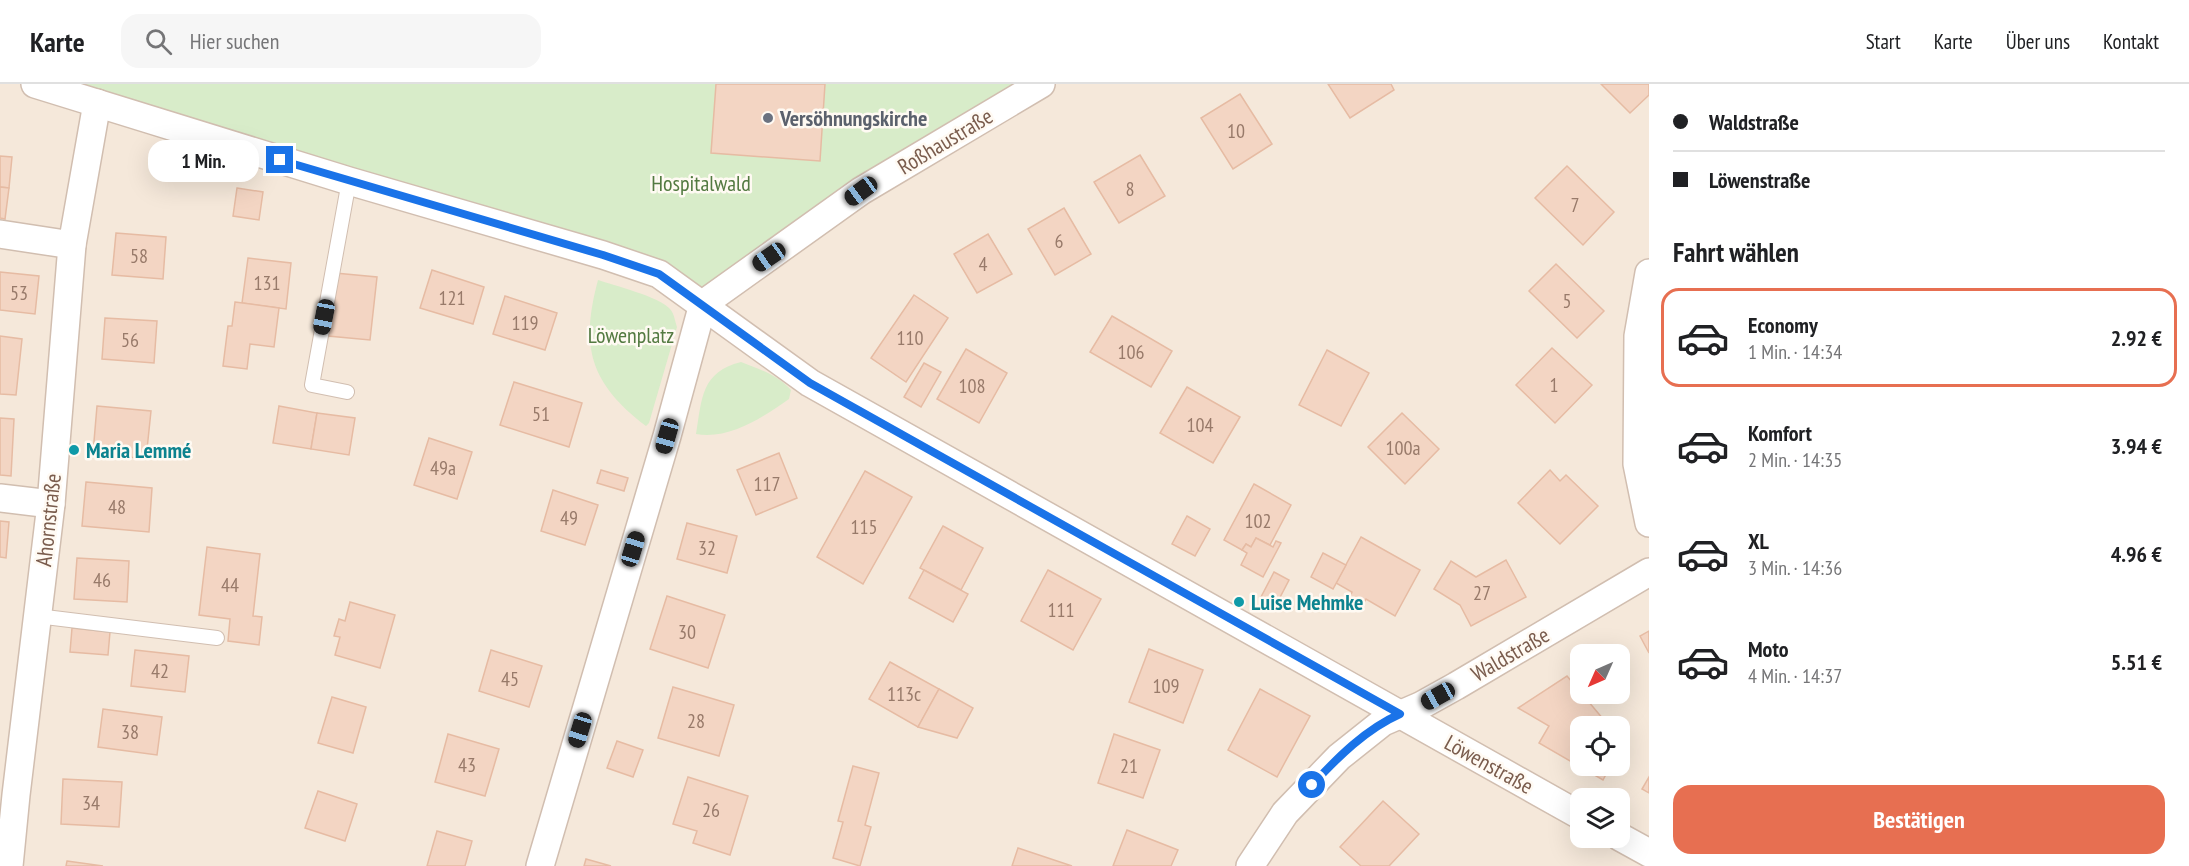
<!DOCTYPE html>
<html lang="de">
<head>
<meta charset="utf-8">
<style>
	body { margin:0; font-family:"PT Sans Narrow",sans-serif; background:#f6f6f6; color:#202124; height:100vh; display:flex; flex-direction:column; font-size:22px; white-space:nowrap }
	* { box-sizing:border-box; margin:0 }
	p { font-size:20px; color:#757577 }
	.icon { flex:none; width:33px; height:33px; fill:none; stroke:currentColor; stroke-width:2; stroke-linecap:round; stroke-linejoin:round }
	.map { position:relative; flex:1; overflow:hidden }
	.sheet { display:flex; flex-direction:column; background:#fff; width:540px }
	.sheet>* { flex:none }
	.banner { display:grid; align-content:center; height:132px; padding:0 24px; background:#fff }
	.needle { width:39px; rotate:225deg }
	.fabs { position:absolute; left:1570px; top:560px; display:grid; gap:12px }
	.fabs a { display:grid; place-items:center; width:60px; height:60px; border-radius:12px; background:#fff; box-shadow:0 6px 24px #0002; font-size:30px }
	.end { position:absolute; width:27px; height:27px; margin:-14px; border:8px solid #1a73e8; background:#fff; box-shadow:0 0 0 3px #fff }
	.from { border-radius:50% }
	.bubble { position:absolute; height:42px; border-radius:18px; background:#fff; box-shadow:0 6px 24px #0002; font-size:20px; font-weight:700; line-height:42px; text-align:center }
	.car { position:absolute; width:18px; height:36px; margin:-18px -9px; border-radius:8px; box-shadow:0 0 4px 2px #0007; background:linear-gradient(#222 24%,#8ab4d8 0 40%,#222 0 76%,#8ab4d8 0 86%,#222 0) }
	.banner b { display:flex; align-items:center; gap:21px; height:57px; font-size:22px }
	.banner b+b { border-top:2px solid #e0e0e0 }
	.banner i { width:15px; height:15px; background:#202124 }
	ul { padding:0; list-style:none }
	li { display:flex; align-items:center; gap:18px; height:99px; margin:0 12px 9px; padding:0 12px; border:3px solid transparent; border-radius:18px }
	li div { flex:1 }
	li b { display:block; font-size:22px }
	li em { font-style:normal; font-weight:700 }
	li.active { border-color:#e76f51 }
	li>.icon { width:54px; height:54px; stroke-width:1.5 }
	h2 { padding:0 24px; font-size:27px; line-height:72px }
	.primary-button { display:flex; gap:12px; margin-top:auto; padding:12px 24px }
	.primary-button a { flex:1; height:69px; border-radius:18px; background:#e76f51; color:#fff; font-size:24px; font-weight:700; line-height:69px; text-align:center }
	header { display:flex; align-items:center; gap:36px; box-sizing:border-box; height:84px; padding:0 30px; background:#fff; border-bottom:2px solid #e0e0e0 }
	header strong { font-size:28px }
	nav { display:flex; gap:33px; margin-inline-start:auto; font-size:21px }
	.search { width:420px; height:54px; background:#f6f6f6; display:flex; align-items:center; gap:15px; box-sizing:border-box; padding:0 21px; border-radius:18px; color:#757577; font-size:22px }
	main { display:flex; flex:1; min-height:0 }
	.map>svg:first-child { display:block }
	.residential { fill:#f5e8da; fill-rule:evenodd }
	.green { fill:#d8ecc9 }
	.building { fill:#f3d5c3; stroke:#e6bba3; stroke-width:1.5 }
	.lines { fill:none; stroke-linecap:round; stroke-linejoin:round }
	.lane-casing { stroke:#d1beb0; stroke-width:16 }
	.street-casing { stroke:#d1beb0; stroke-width:30 }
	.lane { stroke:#fff; stroke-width:14 }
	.street { stroke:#fff; stroke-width:27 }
	.route { stroke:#1a73e8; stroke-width:8 }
	.worship-dot { fill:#6b7280; stroke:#fffaf3; stroke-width:2 }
	.culture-dot { fill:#0f9aa8; stroke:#fffaf3; stroke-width:2 }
	.labels { text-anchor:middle; stroke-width:5; stroke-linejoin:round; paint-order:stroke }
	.number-label { font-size:20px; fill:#987a6a }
	.worship-label { font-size:22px; font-weight:bold; fill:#5b616d; stroke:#fffaf3; text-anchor:start }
	.street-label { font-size:22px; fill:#7a5c4d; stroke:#fffaf3 }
	.park-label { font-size:22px; fill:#537a41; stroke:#fffaf3 }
	.culture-label { font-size:22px; font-weight:bold; fill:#0d838f; stroke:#fffaf3; text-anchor:start }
</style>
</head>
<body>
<header>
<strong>Karte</strong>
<div class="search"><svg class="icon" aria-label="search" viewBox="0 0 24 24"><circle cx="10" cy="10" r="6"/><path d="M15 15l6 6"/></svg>Hier suchen</div>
<nav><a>Start</a><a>Karte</a><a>Über uns</a><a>Kontakt</a></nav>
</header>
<main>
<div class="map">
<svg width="1649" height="782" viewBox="0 0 1649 782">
	<rect width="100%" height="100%" fill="#fdf6ec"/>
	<path class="residential" d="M0,0H35L603,171L651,203L724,223L769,173L1051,0H1649V782H0ZM1581,570H1620V609H1581ZM1581,642H1620V681H1581ZM1581,714H1620V753H1581Z"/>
	<g class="green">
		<polygon points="35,0 1051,0 703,220 659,190"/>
		<path d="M598,196C613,201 660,213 670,225C674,229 675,237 677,243L649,339L646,342C590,299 580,263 598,196Z"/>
		<path d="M741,278C759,285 778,291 791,306L789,315C763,333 730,356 696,350C702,314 701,288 741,278Z"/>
	</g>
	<g class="building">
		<polygon points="716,0 825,0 820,77 711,69"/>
		<polygon points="1328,0 1391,0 1394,6 1350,34"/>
		<polygon points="1601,0 1649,0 1649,11 1630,29"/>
		<polygon points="1240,10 1272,60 1233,85 1201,34"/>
		<polygon points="1140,71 1165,112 1119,139 1094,98"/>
		<polygon points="0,72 12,73 9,104 0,103"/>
		<polygon points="1567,82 1614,128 1583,161 1535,114"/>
		<polygon points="0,103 9,104 5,135 0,134"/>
		<polygon points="237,104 263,108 259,136 233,132"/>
		<polygon points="1064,124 1091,170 1055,191 1028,145"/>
		<polygon points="116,149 166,153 163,195 112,191"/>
		<polygon points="988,150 1012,190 977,209 954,170"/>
		<polygon points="248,174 291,179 286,225 242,219"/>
		<polygon points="1556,180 1604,227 1577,254 1529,207"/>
		<polygon points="432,186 484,203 473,240 420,224"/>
		<polygon points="0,188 39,192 35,230 0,226"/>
		<polygon points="335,189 377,193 370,256 328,252"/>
		<polygon points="914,211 948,234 906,298 871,274"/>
		<polygon points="505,212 557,229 545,266 493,250"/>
		<polygon points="235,218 279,224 274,263 250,260 247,285 223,282 228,242 232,242"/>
		<polygon points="1112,232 1172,267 1151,303 1090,268"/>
		<polygon points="105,234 157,237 154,279 102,275"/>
		<polygon points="0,252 22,255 16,311 0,310"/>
		<polygon points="1552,264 1592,301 1555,339 1516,301"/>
		<polygon points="966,265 1007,289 979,339 937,315"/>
		<polygon points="1327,266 1369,289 1341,342 1299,321"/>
		<polygon points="924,279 941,288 921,323 904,313"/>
		<polygon points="514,298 582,319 569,363 500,341"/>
		<polygon points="1187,303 1240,333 1213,379 1160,349"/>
		<polygon points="97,322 151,327 146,375 93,369"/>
		<polygon points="279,322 317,329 311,365 273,359"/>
		<polygon points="317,329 355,334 349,371 311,365"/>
		<polygon points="1402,329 1439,365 1405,400 1368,363"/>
		<polygon points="0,334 14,335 11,392 0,391"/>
		<polygon points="429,354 472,368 457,415 414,401"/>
		<polygon points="779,369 797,414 756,431 737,386"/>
		<polygon points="601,386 628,394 624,407 597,399"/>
		<polygon points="1550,386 1560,397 1566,391 1598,422 1560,460 1518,419"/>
		<polygon points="865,387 912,413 863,500 817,473"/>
		<polygon points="86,398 152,404 149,448 82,442"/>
		<polygon points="1254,400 1291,421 1270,461 1256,454 1251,463 1246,460 1242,466 1224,456"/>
		<polygon points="553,406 598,421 585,461 541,447"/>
		<polygon points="1187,432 1210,445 1195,472 1172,460"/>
		<polygon points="0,437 9,438 6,474 0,473"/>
		<polygon points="687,439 737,452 727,489 677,475"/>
		<polygon points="943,442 983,464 961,506 920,484"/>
		<polygon points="1361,453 1420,486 1395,532 1366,515 1363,520 1350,513 1352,508 1336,499"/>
		<polygon points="1256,454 1273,463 1276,457 1281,459 1263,493 1241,481 1247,469 1242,466 1246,460 1251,463"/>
		<polygon points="207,463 260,470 253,532 262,533 259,561 228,557 230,535 199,531"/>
		<polygon points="1323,469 1346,481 1333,505 1311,493"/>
		<polygon points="77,474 129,477 127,518 74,515"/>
		<polygon points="1506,476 1526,513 1471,542 1460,521 1434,505 1451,477 1476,493"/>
		<polygon points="924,486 968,510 953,538 909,514"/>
		<polygon points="1048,486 1101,515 1073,566 1021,537"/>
		<polygon points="1274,488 1289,496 1276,521 1261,513"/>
		<polygon points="667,512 725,531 708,584 650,565"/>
		<polygon points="350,518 395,531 380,584 335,571 340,553 334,552 339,535 345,537"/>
		<polygon points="72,544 110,548 108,571 70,568"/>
		<polygon points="1649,547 1649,569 1640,552"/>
		<polygon points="1149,565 1203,586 1183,639 1129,618"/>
		<polygon points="135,566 189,572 185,608 131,602"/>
		<polygon points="491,566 542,582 529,623 479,607"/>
		<polygon points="890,578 939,605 918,643 869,615"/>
		<polygon points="1567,592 1609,642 1581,642 1581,681 1611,681 1603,696 1539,659 1549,642 1518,624"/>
		<polygon points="673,603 734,621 719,672 658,654"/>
		<polygon points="939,605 973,624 957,654 918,643"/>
		<polygon points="1260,605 1310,632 1277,693 1228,666"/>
		<polygon points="332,613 366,623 353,669 318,659"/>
		<polygon points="103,625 162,633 157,671 98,663"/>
		<polygon points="448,650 499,665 485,712 435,698"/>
		<polygon points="1114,650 1160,666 1143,714 1098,699"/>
		<polygon points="617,657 643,666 633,693 607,684"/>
		<polygon points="853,682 879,689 865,741 871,743 860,782 833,774 843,738 838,737"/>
		<polygon points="688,693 748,712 730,771 693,759 697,747 673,740"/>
		<polygon points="1649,693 1649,709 1642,705"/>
		<polygon points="63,695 122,698 119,743 61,740"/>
		<polygon points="318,707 357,720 345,757 305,744"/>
		<polygon points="1383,717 1419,750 1389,782 1361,782 1340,763"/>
		<polygon points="1127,746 1178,766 1171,782 1113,782"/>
		<polygon points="437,747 472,757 465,782 427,782"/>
		<polygon points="1018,764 1072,782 1012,782"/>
		<polygon points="586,775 611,782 584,782"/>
		<polygon points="67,777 103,782 66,782"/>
	</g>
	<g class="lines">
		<g class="lane-casing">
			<g id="lane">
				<polyline points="347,308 312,301 349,97"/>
				<polyline points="37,532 217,554"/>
			</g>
		</g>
		<g class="street-casing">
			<g id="street">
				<polyline points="35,0 349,97 603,171 659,190 810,299 1581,732"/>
				<polyline points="0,150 72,161"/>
				<polyline points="1649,189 1638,252 1637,380 1649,439"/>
				<polyline points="703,220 861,107 1041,0"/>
				<polyline points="0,414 51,420"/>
				<polyline points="1620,753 1649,769"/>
				<polyline points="9,782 16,711 51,420 72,161 97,19"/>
				<polyline points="540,782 667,352 703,220"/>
				<polyline points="1250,782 1285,729 1339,673 1383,638 1420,622 1456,602 1649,488"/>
			</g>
		</g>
		<use href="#lane" class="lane"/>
		<use href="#street" class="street"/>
	</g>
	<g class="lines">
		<path class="route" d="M280,76L603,171L659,190L810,299L1400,630C1366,645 1338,673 1312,701"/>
	</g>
	<circle class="worship-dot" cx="768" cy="34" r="6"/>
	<g class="culture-dot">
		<circle cx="74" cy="366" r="6"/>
		<circle cx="1239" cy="518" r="6"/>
	</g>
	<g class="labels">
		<g class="number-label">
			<text x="1236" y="54">10</text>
			<text x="1130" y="112">8</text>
			<text x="1575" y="128">7</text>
			<text x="1059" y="164">6</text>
			<text x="139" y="179">58</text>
			<text x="983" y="187">4</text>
			<text x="267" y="206">131</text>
			<text x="19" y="216">53</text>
			<text x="452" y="221">121</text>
			<text x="1567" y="224">5</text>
			<text x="525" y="246">119</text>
			<text x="910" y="261">110</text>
			<text x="130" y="263">56</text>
			<text x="1131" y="275">106</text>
			<text x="1554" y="308">1</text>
			<text x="972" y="309">108</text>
			<text x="541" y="337">51</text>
			<text x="1200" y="348">104</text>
			<text x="1403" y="371">100a</text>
			<text x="443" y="391">49a</text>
			<text x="767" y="407">117</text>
			<text x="117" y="430">48</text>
			<text x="569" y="441">49</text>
			<text x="1258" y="444">102</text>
			<text x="864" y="450">115</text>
			<text x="707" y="471">32</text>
			<text x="102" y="503">46</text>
			<text x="230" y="508">44</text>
			<text x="1482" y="516">27</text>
			<text x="1061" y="533">111</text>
			<text x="687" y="555">30</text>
			<text x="160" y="594">42</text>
			<text x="510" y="602">45</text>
			<text x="1166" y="609">109</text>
			<text x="904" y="617">113c</text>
			<text x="696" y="644">28</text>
			<text x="130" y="655">38</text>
			<text x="467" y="688">43</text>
			<text x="1129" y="689">21</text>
			<text x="91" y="726">34</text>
			<text x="711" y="733">26</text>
		</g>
		<g class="worship-label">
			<text x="780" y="42">Versöhnungskirche</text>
		</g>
		<g class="street-label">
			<text transform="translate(945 57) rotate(-31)" y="8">Roßhaustraße</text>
			<text transform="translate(48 436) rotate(-84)" y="8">Ahornstraße</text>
			<text transform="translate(1510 570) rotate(-30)" y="8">Waldstraße</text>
			<text transform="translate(1489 680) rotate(29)" y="8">Löwenstraße</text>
		</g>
		<g class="park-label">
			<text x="701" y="107">Hospitalwald</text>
			<text x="631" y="259">Löwenplatz</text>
		</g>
		<g class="culture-label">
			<text x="86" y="374">Maria Lemmé</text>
			<text x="1251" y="526">Luise Mehmke</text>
		</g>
	</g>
</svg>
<div class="fabs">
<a><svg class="needle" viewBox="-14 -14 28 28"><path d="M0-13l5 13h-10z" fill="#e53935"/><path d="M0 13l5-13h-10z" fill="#757577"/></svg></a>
<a><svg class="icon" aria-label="locate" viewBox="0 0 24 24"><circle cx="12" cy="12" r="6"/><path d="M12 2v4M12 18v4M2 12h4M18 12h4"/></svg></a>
<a><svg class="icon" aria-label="layers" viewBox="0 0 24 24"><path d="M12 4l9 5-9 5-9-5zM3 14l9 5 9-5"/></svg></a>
</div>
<i class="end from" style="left:1312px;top:701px"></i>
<i class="end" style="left:280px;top:76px"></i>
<div class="bubble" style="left:148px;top:56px;width:111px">1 Min.</div>
<i class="car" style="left:861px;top:107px;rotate:234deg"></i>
<i class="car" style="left:769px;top:173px;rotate:235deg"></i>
<i class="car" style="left:324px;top:233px;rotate:191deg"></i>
<i class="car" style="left:667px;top:352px;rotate:196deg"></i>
<i class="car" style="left:633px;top:465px;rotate:17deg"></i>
<i class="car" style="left:1438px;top:612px;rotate:241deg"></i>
<i class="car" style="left:580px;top:646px;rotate:197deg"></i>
</div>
<section class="sheet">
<div class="banner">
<b><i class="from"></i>Waldstraße</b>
<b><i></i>Löwenstraße</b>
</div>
<h2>Fahrt wählen</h2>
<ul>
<li class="active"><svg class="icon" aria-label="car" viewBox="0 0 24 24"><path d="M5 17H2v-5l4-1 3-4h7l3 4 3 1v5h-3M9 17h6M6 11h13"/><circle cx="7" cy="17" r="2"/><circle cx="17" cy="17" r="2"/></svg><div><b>Economy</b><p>1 Min. · 14:34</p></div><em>2.92 €</em></li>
<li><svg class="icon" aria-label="car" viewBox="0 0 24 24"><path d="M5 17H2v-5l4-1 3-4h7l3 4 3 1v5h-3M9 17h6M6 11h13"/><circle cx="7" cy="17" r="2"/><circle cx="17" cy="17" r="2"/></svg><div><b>Komfort</b><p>2 Min. · 14:35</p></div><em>3.94 €</em></li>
<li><svg class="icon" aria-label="car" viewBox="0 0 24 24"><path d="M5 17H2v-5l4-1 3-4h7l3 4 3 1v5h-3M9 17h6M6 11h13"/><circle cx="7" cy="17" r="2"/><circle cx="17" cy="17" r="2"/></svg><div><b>XL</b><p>3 Min. · 14:36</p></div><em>4.96 €</em></li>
<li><svg class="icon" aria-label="car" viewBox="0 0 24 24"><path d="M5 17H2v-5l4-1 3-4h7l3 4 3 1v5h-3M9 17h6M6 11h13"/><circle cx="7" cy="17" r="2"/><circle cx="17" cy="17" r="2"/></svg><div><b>Moto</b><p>4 Min. · 14:37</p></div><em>5.51 €</em></li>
</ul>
<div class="primary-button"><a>Bestätigen</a></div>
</section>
</main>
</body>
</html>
